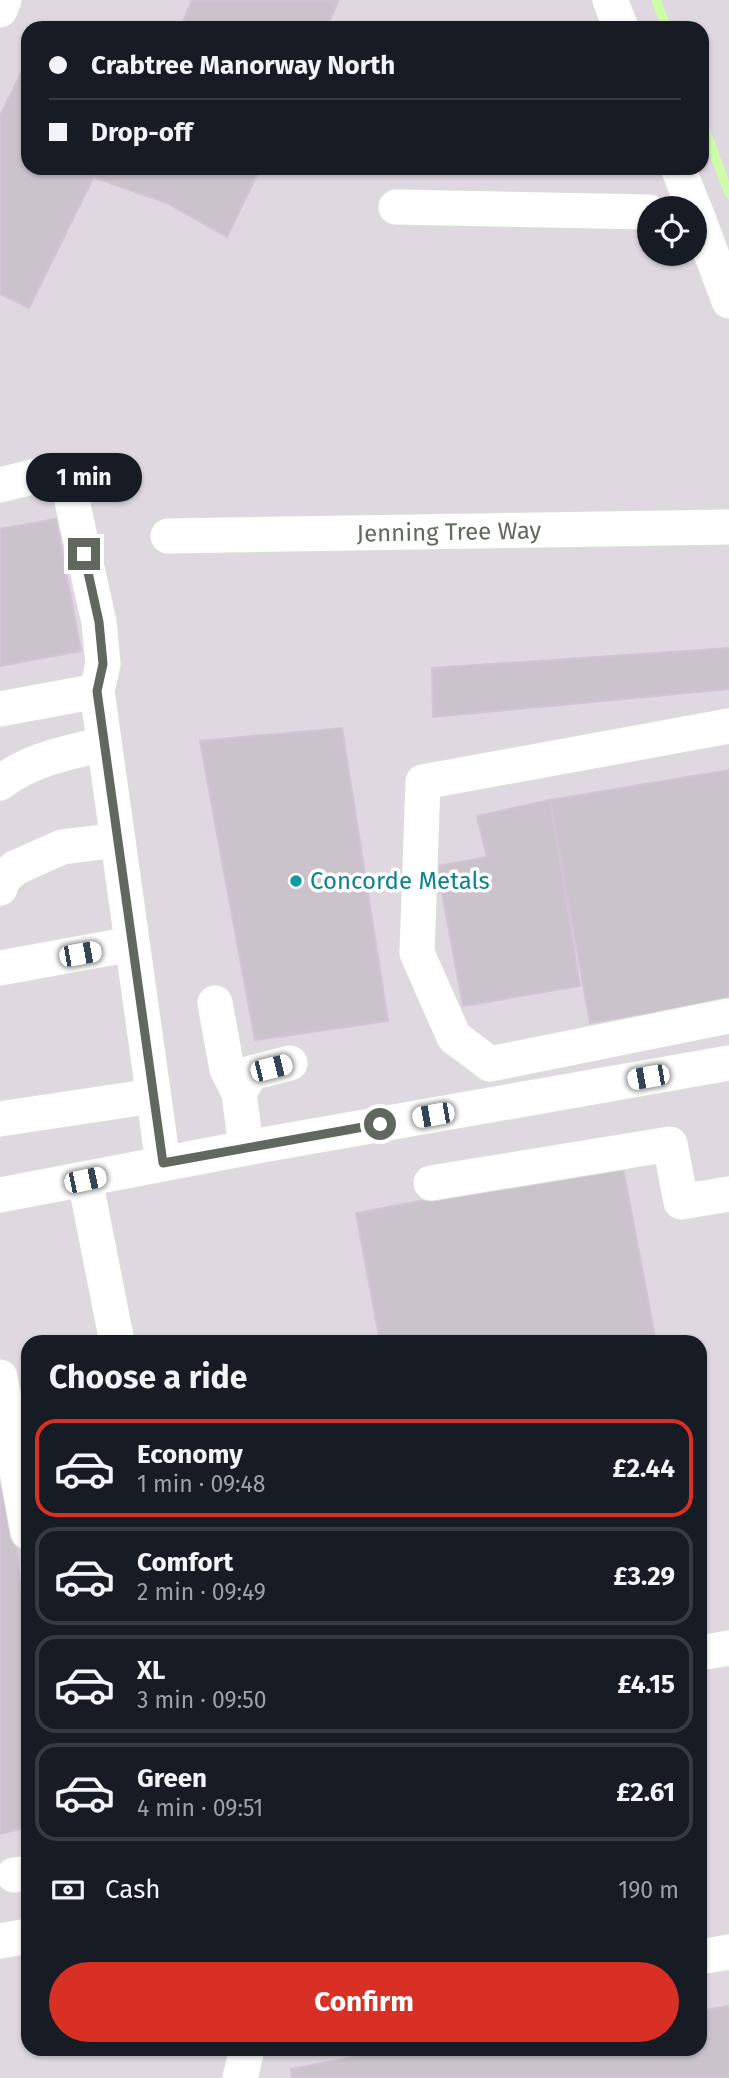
<!DOCTYPE html>
<html lang="en">
<head>
<meta charset="utf-8">
<style>
	body { margin:0; font-family:"Fira Sans",sans-serif; background:#242831; color:#f1f3f6; height:100vh; display:flex; flex-direction:column; font-size:26px; white-space:nowrap }
	* { box-sizing:border-box; margin:0 }
	p { font-size:23px; color:#9ea1a6 }
	.icon { flex:none; width:38px; height:38px; fill:none; stroke:currentColor; stroke-width:2; stroke-linecap:round; stroke-linejoin:round }
	.map { position:relative; flex:1; overflow:hidden }
	.sheet { position:absolute; left:21px; top:1335px; width:686px; height:721px; display:flex; flex-direction:column; background:#171b24; border-radius:21px; box-shadow:0 2px 5px #0004 }
	.sheet>* { flex:none }
	.top-card { position:absolute; left:21px; top:21px; width:688px; height:154px; border-radius:21px; box-shadow:0 2px 5px #0004; display:grid; align-content:center; height:154px; padding:0 28px; background:#171b24 }
	.fabs { position:absolute; left:637px; top:196px; display:grid; gap:14px }
	.fabs a { display:grid; place-items:center; width:70px; height:70px; border-radius:50%; background:#171b24; box-shadow:0 2px 5px #0004; font-size:35px }
	.end { position:absolute; width:32px; height:32px; margin:-16px; border:9px solid #61685d; background:#fff; box-shadow:0 0 0 4px #fff }
	.from { border-radius:50% }
	.bubble { position:absolute; height:49px; border-radius:24px; background:#171b24; box-shadow:0 2px 5px #0004; font-size:23px; font-weight:700; line-height:49px; text-align:center }
	.car { position:absolute; width:21px; height:42px; margin:-21px -10px; border-radius:9px; box-shadow:0 0 5px 2px #0007; background:linear-gradient(#fff 24%,#345 0 40%,#fff 0 76%,#345 0 86%,#fff 0) }
	.top-card b { display:flex; align-items:center; gap:24px; height:66px; font-size:26px }
	.top-card b+b { border-top:2px solid #363941 }
	.top-card i { width:18px; height:18px; background:#f1f3f6 }
	ul { padding:0; list-style:none }
	li { display:flex; align-items:center; gap:21px; height:98px; margin:0 14px 10px; padding:0 14px; border:4px solid #363941; border-radius:21px }
	li div { flex:1 }
	li b { display:block; font-size:26px }
	li em { font-style:normal; font-weight:700 }
	li.on { border-color:#d93025 }
	li>.icon { width:63px; height:63px; stroke-width:1.5 }
	h2 { padding:0 28px; font-size:32px; line-height:84px }
	.pay { display:flex; align-items:center; gap:18px; height:77px; padding:0 28px; font-size:26px }
	.pay p { margin-inline-start:auto }
	.primary-button { display:flex; gap:14px; margin-top:auto; padding:14px 28px }
	.primary-button a { flex:1; height:80px; border-radius:42px; background:#d93025; color:#fff; font-size:28px; font-weight:700; line-height:80px; text-align:center }
	.map>svg:first-child { display:block }
	.industrial { fill:#dfd8e0; fill-rule:evenodd }
	.lines { fill:none; stroke-linecap:round; stroke-linejoin:round }
	.stream { stroke:#cdffa8; stroke-width:9 }
	.building { fill:#cbc3cc; stroke:#d4c3d7; stroke-width:2 }
	.minor-casing { stroke:#dae0d8; stroke-width:37 }
	.minor { stroke:#fff; stroke-width:35 }
	.route { stroke:#61685d; stroke-width:9 }
	.culture-dot { fill:#0f9aa8; stroke:#fff; stroke-width:2.5 }
	.labels { text-anchor:middle; stroke-width:7; stroke-linejoin:round; paint-order:stroke }
	.street-label { font-size:24px; fill:#61685d; stroke:#fff }
	.culture-label { font-size:24px; fill:#0d838f; stroke:#fff; text-anchor:start }
</style>
</head>
<body>
<div class="map">
<svg width="729" height="2078" viewBox="0 0 729 2078">
	<rect width="100%" height="100%" fill="#f0e6f1"/>
	<path class="industrial" d="M0,0H729V2078H0ZM28,28H702V168H28ZM649,208H695V254H649ZM28,1342H700V2049H28Z"/>
	<g class="lines">
		<g class="stream">
			<polyline points="656,0 667,28"/>
			<polyline points="702,121 729,194"/>
		</g>
	</g>
	<g class="building">
		<polygon points="192,0 339,0 326,28 180,28"/>
		<polygon points="28,58 28,168 98,168 29,308 0,294 0,116"/>
		<polygon points="100,168 260,168 227,237 167,203 95,178"/>
		<polygon points="56,519 81,651 0,666 0,529"/>
		<polygon points="729,648 729,689 433,717 432,668"/>
		<polygon points="342,728 388,1021 255,1040 200,741"/>
		<polygon points="729,770 729,1001 590,1023 550,800"/>
		<polygon points="550,800 580,986 463,1006 437,866 487,857 477,816"/>
		<polygon points="622,1163 656,1342 380,1342 356,1213"/>
		<polygon points="0,1401 28,1655 28,1827 0,1834"/>
		<polygon points="729,2006 729,2078 292,2078 291,2069 396,2049 700,2049 700,2011"/>
	</g>
	<g class="lines">
		<g class="minor-casing">
			<g id="minor">
				<polyline points="610,0 621,28"/>
				<polyline points="0,10 4,0"/>
				<polyline points="678,168 694,208"/>
				<polyline points="396,207 649,212"/>
				<polyline points="695,210 729,301"/>
				<polyline points="0,485 36,476 68,483 99,622 103,664 97,691"/>
				<polyline points="168,536 729,527"/>
				<polyline points="0,709 97,691 163,1163"/>
				<polyline points="729,726 423,782 417,953 454,1037 490,1064 729,1016"/>
				<path d="M0,783C31,759 67,753 104,744"/>
				<polyline points="0,888 3,879 15,868 62,847 118,840"/>
				<polyline points="0,968 132,944"/>
				<polyline points="215,1003 227,1069 239,1093"/>
				<polyline points="0,1119 153,1096"/>
				<polyline points="246,1148 239,1093 251,1073 290,1063"/>
				<polyline points="85,1180 117,1342"/>
				<polyline points="431,1183 670,1144 681,1202 729,1194"/>
				<polyline points="0,1195 246,1148 729,1063"/>
				<polyline points="0,1377 28,1532"/>
				<polyline points="700,1653 729,1648"/>
				<polyline points="14,1875 28,1873"/>
				<polyline points="0,1941 28,1936"/>
				<polyline points="700,1957 729,1952"/>
				<polyline points="240,2078 247,2049"/>
			</g>
		</g>
		<use href="#minor" class="minor"/>
	</g>
	<g class="lines">
		<polyline class="route" points="84,554 99,622 103,664 97,691 163,1163 380,1124"/>
	</g>
	<circle class="culture-dot" cx="296" cy="881" r="7"/>
	<g class="labels">
		<g class="street-label">
			<text transform="translate(449 532) rotate(-1)" y="8">Jenning Tree Way</text>
		</g>
		<g class="culture-label">
			<text x="310" y="889">Concorde Metals</text>
		</g>
	</g>
</svg>
<div class="fabs">
<a><svg class="icon" aria-label="locate" viewBox="0 0 24 24"><circle cx="12" cy="12" r="6"/><path d="M12 2v4M12 18v4M2 12h4M18 12h4"/></svg></a>
</div>
<i class="end from" style="left:380px;top:1124px"></i>
<i class="end" style="left:84px;top:554px"></i>
<div class="bubble" style="left:26px;top:453px;width:116px">1 min</div>
<i class="car" style="left:80px;top:954px;rotate:80deg"></i>
<i class="car" style="left:271px;top:1068px;rotate:76deg"></i>
<i class="car" style="left:648px;top:1077px;rotate:260deg"></i>
<i class="car" style="left:433px;top:1115px;rotate:260deg"></i>
<i class="car" style="left:85px;top:1180px;rotate:78deg"></i>
<div class="top-card">
<b><i class="from"></i>Crabtree Manorway North</b>
<b><i></i>Drop-off</b>
</div>
<section class="sheet">
<h2>Choose a ride</h2>
<ul>
<li class="on"><svg class="icon" aria-label="car" viewBox="0 0 24 24"><path d="M5 17H2v-5l4-1 3-4h7l3 4 3 1v5h-3M9 17h6M6 11h13"/><circle cx="7" cy="17" r="2"/><circle cx="17" cy="17" r="2"/></svg><div><b>Economy</b><p>1 min · 09:48</p></div><em>£2.44</em></li>
<li><svg class="icon" aria-label="car" viewBox="0 0 24 24"><path d="M5 17H2v-5l4-1 3-4h7l3 4 3 1v5h-3M9 17h6M6 11h13"/><circle cx="7" cy="17" r="2"/><circle cx="17" cy="17" r="2"/></svg><div><b>Comfort</b><p>2 min · 09:49</p></div><em>£3.29</em></li>
<li><svg class="icon" aria-label="car" viewBox="0 0 24 24"><path d="M5 17H2v-5l4-1 3-4h7l3 4 3 1v5h-3M9 17h6M6 11h13"/><circle cx="7" cy="17" r="2"/><circle cx="17" cy="17" r="2"/></svg><div><b>XL</b><p>3 min · 09:50</p></div><em>£4.15</em></li>
<li><svg class="icon" aria-label="car" viewBox="0 0 24 24"><path d="M5 17H2v-5l4-1 3-4h7l3 4 3 1v5h-3M9 17h6M6 11h13"/><circle cx="7" cy="17" r="2"/><circle cx="17" cy="17" r="2"/></svg><div><b>Green</b><p>4 min · 09:51</p></div><em>£2.61</em></li>
</ul>
<div class="pay"><svg class="icon" aria-label="cash" viewBox="0 0 24 24"><path d="M3 7h18v10H3z"/><circle cx="12" cy="12" r="2"/></svg>Cash<p>190 m</p></div>
<div class="primary-button"><a>Confirm</a></div>
</section>
</div>
</body>
</html>
